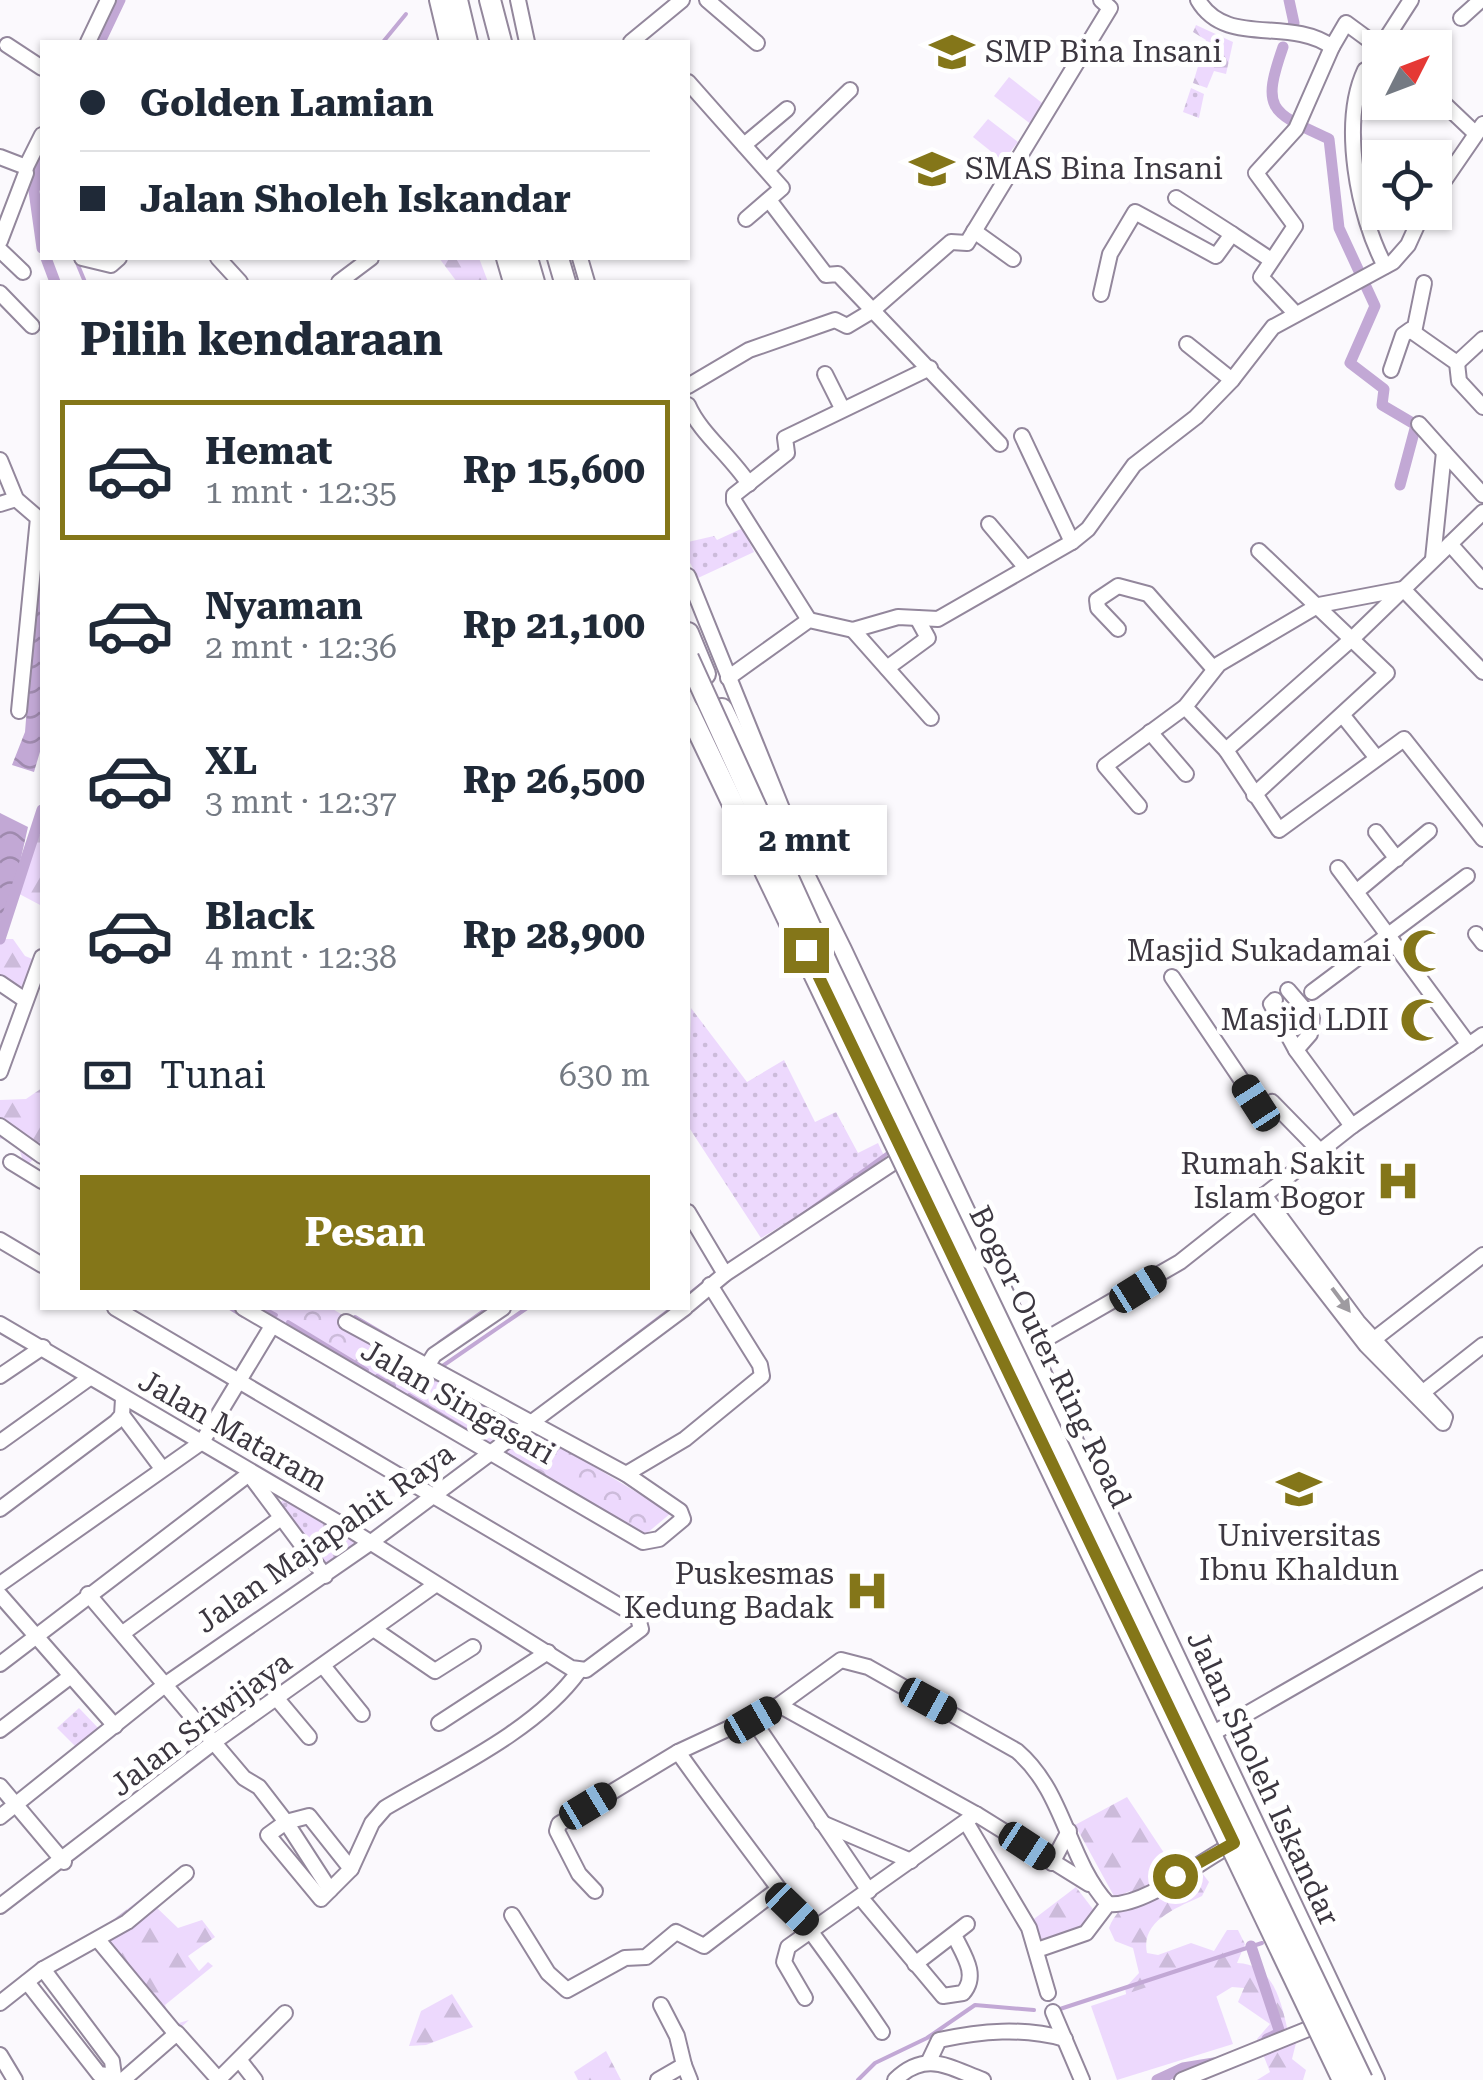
<!DOCTYPE html>
<html lang="id">
<head>
<meta charset="utf-8">
<style>
	body { margin:0; font-family:"Roboto Serif",serif; background:#f2f2f3; color:#1f2937; height:100vh; display:flex; flex-direction:column; font-size:38px; white-space:nowrap }
	* { box-sizing:border-box; margin:0 }
	p { font-size:32px; color:#747a83 }
	.icon { flex:none; width:55px; height:55px; fill:none; stroke:currentColor; stroke-width:2; stroke-linecap:round; stroke-linejoin:round }
	.map { position:relative; flex:1; overflow:hidden }
	.details { position:absolute; left:40px; top:280px; width:650px; height:1030px; display:flex; flex-direction:column; background:#fff; border-radius:0px; box-shadow:0 2px 8px #0004 }
	.details>* { flex:none }
	.hud { position:absolute; left:40px; top:40px; width:650px; height:220px; border-radius:0px; box-shadow:0 2px 8px #0004; display:grid; align-content:center; height:220px; padding:0 40px; background:#fff }
	.needle { width:65px; rotate:48deg }
	.buttons { position:absolute; left:1362px; top:30px; display:grid; gap:20px }
	.buttons a { display:grid; place-items:center; width:90px; height:90px; border-radius:0px; background:#fff; box-shadow:0 2px 8px #0004; font-size:50px }
	.end { position:absolute; width:45px; height:45px; margin:-22px; border:12px solid #847619; background:#fff; box-shadow:0 0 0 5px #fff }
	.from { border-radius:50% }
	.bubble { position:absolute; height:70px; border-radius:0px; background:#fff; box-shadow:0 2px 8px #0004; font-size:32px; font-weight:700; line-height:70px; text-align:center }
	.car { position:absolute; width:30px; height:60px; margin:-30px -15px; border-radius:12px; box-shadow:0 0 8px 2px #0007; background:linear-gradient(#222 24%,#8ab4d8 0 40%,#222 0 76%,#8ab4d8 0 86%,#222 0) }
	.hud b { display:flex; align-items:center; gap:35px; height:95px; font-size:38px }
	.hud b+b { border-top:2px solid #e0e1e3 }
	.hud i { width:25px; height:25px; background:#1f2937 }
	ul { padding:0; list-style:none }
	li { display:flex; align-items:center; gap:30px; height:140px; margin:0 20px 15px; padding:0 20px; border:5px solid transparent; border-radius:0px }
	li div { flex:1 }
	li b { display:block; font-size:38px }
	li em { font-style:normal; font-weight:700 }
	li.active { border-color:#847619 }
	li>.icon { width:90px; height:90px; stroke-width:1.5 }
	h2 { padding:0 40px; font-size:45px; line-height:120px }
	.pay { display:flex; align-items:center; gap:25px; height:110px; padding:0 40px; font-size:38px }
	.pay p { margin-inline-start:auto }
	.primary-button { display:flex; gap:20px; margin-top:auto; padding:20px 40px }
	.primary-button a { flex:1; height:115px; border-radius:0px; background:#847619; color:#fff; font-size:40px; font-weight:700; line-height:115px; text-align:center }
	.map>svg:first-child { display:block }
	.grass { fill:url(#grass-dots) }
	.forest { fill:url(#forest-firs) }
	.park { fill:url(#park-crowns) }
	.garden { fill:#edd9fd }
	.water { fill:url(#water-waves) }
	.lines { fill:none; stroke-linecap:round; stroke-linejoin:round }
	.stream { stroke:#c2a8d5; stroke-width:4 }
	.canal { stroke:#c2a8d5; stroke-width:11 }
	.minor-casing { stroke:#93879c; stroke-width:18 }
	.highway-casing { stroke:#93879c; stroke-width:24 }
	.minor { stroke:#fff; stroke-width:14 }
	.highway { stroke:#fff; stroke-width:20 }
	.highway-bridge-casing { stroke:#93879c; stroke-width:24; stroke-linecap:butt }
	.highway-bridge { stroke:#fff; stroke-width:20 }
	.oneway { fill:#9e9ba0 }
	.route { stroke:#847619; stroke-width:12 }
	.labels { text-anchor:middle; stroke-width:10; stroke-linejoin:round; paint-order:stroke }
	.poi-label { font-size:30px; fill:#3c3740; stroke:#fff; text-anchor:end }
	.street-label { font-size:30px; fill:#3c3740; stroke:#fff }
</style>
</head>
<body>
<div class="map">
<svg width="1483" height="2080" viewBox="0 0 1483 2080">
	<defs>
		<pattern id="grass-dots" width="8" height="8" patternUnits="userSpaceOnUse" patternTransform="scale(2.5)"><rect width="8" height="8" fill="#edd9fd"/><path d="M2 2h.1M6 6h.1" fill="none" stroke="#ccbbda" stroke-width="1.8" stroke-linecap="round"/></pattern>
		<pattern id="forest-firs" width="22" height="20" patternUnits="userSpaceOnUse" patternTransform="scale(2.5)"><rect width="22" height="20" fill="#edd9fd"/><path d="M5 1l3.5 6h-7zM16 11l3.5 6h-7z" fill="#ccbbda"/></pattern>
		<pattern id="park-crowns" width="20" height="18" patternUnits="userSpaceOnUse" patternTransform="scale(2.5)"><rect width="20" height="18" fill="#edd9fd"/><path d="M2 6a3 3 0 1 1 6 0M12 15a3 3 0 1 1 6 0" fill="none" stroke="#ccbbda"/></pattern>
		<pattern id="water-waves" width="16" height="10" patternUnits="userSpaceOnUse" patternTransform="scale(2.5)"><rect width="16" height="10" fill="#c2a8d5"/><path d="M0 5q4-4 8 0t8 0" fill="none" stroke="#9f8aae"/></pattern>
	</defs>
	<rect width="100%" height="100%" fill="#fbf9fd"/>
	<g class="grass">
		<polygon points="1191,88 1204,94 1199,118 1183,112"/>
		<polygon points="743,528 754,552 698,578 688,559 688,542 714,536 717,540"/>
		<polygon points="691,1008 747,1082 784,1060 815,1122 836,1112 858,1153 878,1143 887,1162 761,1238 688,1126"/>
		<polygon points="287,1497 362,1542 324,1569 276,1506"/>
		<polygon points="79,1708 101,1731 78,1749 57,1728"/>
	</g>
	<g class="forest">
		<polygon points="1196,25 1233,42 1226,74 1214,71 1207,88 1193,83 1206,40 1193,32"/>
		<polygon points="439,258 479,258 488,282 457,282"/>
		<polygon points="42,833 42,906 10,889 11,869 27,859 25,843"/>
		<polygon points="0,939 13,939 25,956 35,960 26,994 0,980"/>
		<polygon points="42,1088 42,1158 37,1156 25,1167 15,1136 0,1139 0,1100 26,1099"/>
		<path d="M1127,1797L1172,1865L1199,1869L1209,1882L1202,1896C1179,1907 1140,1920 1147,1953L1158,1955L1191,1943L1214,1951L1227,1930H1238L1245,1944L1237,1963C1273,1964 1281,2000 1288,2032L1297,2039L1292,2059L1306,2070L1303,2080H1257L1270,2072L1257,2039L1270,2024L1238,2002L1244,1988L1232,1987L1214,1998L1127,1999L1125,1988L1139,1973L1133,1948L1115,1941L1109,1928C1114,1913 1126,1907 1130,1891L1115,1898L1075,1825Z"/>
		<polygon points="162,1883 155,1906 178,1928 202,1920 215,1937 188,1956 199,1971 208,1962 213,1966 165,2005 172,2025 189,2020 174,2034 94,1934"/>
		<polygon points="1076,1887 1102,1921 1044,1957 1026,1925"/>
		<polygon points="452,1994 473,2027 426,2045 409,2046 421,2011"/>
		<polygon points="606,2051 621,2080 578,2080 574,2072"/>
	</g>
	<polygon class="park" points="255,1308 331,1308 671,1513 646,1534"/>
	<g class="garden">
		<polygon points="1009,77 1046,106 1032,125 994,96"/>
		<polygon points="988,119 1018,142 1003,161 973,137"/>
		<polygon points="1206,1967 1233,2044 1117,2080 1091,2006"/>
	</g>
	<g class="water">
		<polygon points="42,519 42,745 34,772 12,765 25,732"/>
		<polygon points="0,813 28,827 15,884 0,923"/>
	</g>
	<g class="lines">
		<g class="stream">
			<polyline points="383,42 406,14"/>
			<polyline points="34,191 42,206"/>
			<polyline points="75,258 85,282"/>
			<polyline points="798,1218 892,1150"/>
			<polyline points="688,1295 707,1280"/>
			<polyline points="230,1308 243,1316"/>
			<polyline points="263,1308 276,1315"/>
			<polyline points="355,1317 394,1340"/>
			<polyline points="288,1322 367,1370"/>
			<polyline points="282,1339 317,1359"/>
			<polyline points="439,1343 488,1308"/>
			<polyline points="618,1349 672,1308"/>
			<polyline points="441,1367 527,1308"/>
			<polyline points="377,1376 394,1386"/>
			<polyline points="409,1395 476,1436"/>
			<polyline points="1060,2009 1262,1943"/>
			<polyline points="858,2080 875,2063 927,2038 975,2005 1034,2010"/>
		</g>
		<g class="canal">
			<polyline points="1289,32 1294,23 1289,0"/>
			<polyline points="100,42 120,0"/>
			<path d="M1283,47C1261,110 1270,112 1329,139L1339,228L1375,306L1350,363L1384,389L1382,405L1416,425L1400,485"/>
			<polyline points="42,161 34,191 42,248"/>
			<polyline points="46,258 55,282"/>
			<polyline points="0,939 42,810"/>
			<polyline points="1251,1946 1280,2033 1267,2039"/>
			<polyline points="1157,2080 1183,2068 1214,2063"/>
		</g>
		<g class="minor-casing">
			<g id="minor">
				<polyline points="518,0 527,42"/>
				<polyline points="707,0 757,43"/>
				<path d="M1198,0C1226,48 1289,16 1332,47L1346,23L1380,48"/>
				<polyline points="1461,18 1481,0"/>
				<polyline points="88,42 108,0"/>
				<polyline points="631,42 682,0"/>
				<polyline points="7,45 42,68"/>
				<polyline points="1380,48 1411,0"/>
				<path d="M1365,70C1340,123 1358,216 1385,266"/>
				<polyline points="688,82 782,188 746,219"/>
				<polyline points="1435,95 1475,133"/>
				<polyline points="744,145 787,109"/>
				<polyline points="0,157 26,167"/>
				<polyline points="26,167 42,135"/>
				<polyline points="768,169 850,90"/>
				<polyline points="1435,194 1483,124"/>
				<polyline points="1176,198 1232,234"/>
				<polyline points="769,200 826,275 838,274 1000,444"/>
				<polyline points="974,231 1013,259"/>
				<polyline points="0,241 26,173"/>
				<polyline points="0,250 23,272"/>
				<polyline points="82,258 111,265 119,258"/>
				<polyline points="218,258 240,282"/>
				<polyline points="580,258 587,282"/>
				<polyline points="339,282 371,258"/>
				<polyline points="0,293 32,326"/>
				<polyline points="1101,294 1110,254 1135,212 1216,256 1232,234 1271,260"/>
				<polyline points="1294,312 1261,277 1295,226 1256,173 1296,129 1332,47"/>
				<polyline points="1414,332 1424,283"/>
				<polyline points="1187,344 1232,380"/>
				<polyline points="1457,363 1483,339"/>
				<polyline points="1391,370 1403,335 1410,330 1457,363 1459,381 1483,407"/>
				<polyline points="825,374 842,408"/>
				<polyline points="688,386 749,350 835,320 847,326 872,311 951,242 967,243 1110,8 1101,0"/>
				<path d="M688,405C700,433 730,455 749,484"/>
				<polyline points="1419,424 1444,452"/>
				<polyline points="1022,436 1072,542"/>
				<polyline points="0,460 16,499 38,518 19,711"/>
				<polyline points="0,504 16,499"/>
				<polyline points="989,524 1026,568"/>
				<polyline points="1450,544 1483,581"/>
				<polyline points="1433,559 1444,452 1483,495"/>
				<polyline points="688,576 787,821"/>
				<polyline points="809,620 734,501 734,495 787,453 785,438 930,368"/>
				<polyline points="1118,629 1098,608 1097,600 1118,586 1148,594 1213,668"/>
				<polyline points="853,630 931,718"/>
				<polyline points="887,668 928,638 917,618"/>
				<polyline points="728,678 809,620 853,630 898,617 938,619 1072,542 1088,529 1134,465 1196,417 1232,380 1273,327 1393,262 1408,245 1423,212"/>
				<polyline points="1185,707 1226,750 1279,830 1404,739 1483,839"/>
				<polyline points="1344,717 1376,757"/>
				<polyline points="1150,732 1186,774"/>
				<polyline points="1226,750 1354,637 1483,512"/>
				<polyline points="1254,795 1387,673 1259,551"/>
				<polyline points="1139,806 1105,766 1185,707 1219,664 1319,605 1403,589 1483,672"/>
				<polyline points="1429,831 1356,892 1469,1045"/>
				<polyline points="1376,832 1397,859"/>
				<polyline points="1338,868 1356,892"/>
				<polyline points="1476,934 1483,943"/>
				<polyline points="1172,977 1257,1103 1263,1107 1272,1102 1320,1151"/>
				<polyline points="0,983 25,1000"/>
				<polyline points="1312,992 1467,876"/>
				<polyline points="1275,1000 1271,1004 1296,1050 1310,1034 1312,1018 1288,990"/>
				<polyline points="1296,1050 1352,1126"/>
				<polyline points="0,1072 42,957"/>
				<polyline points="0,1126 42,1156"/>
				<polyline points="11,1162 42,1181"/>
				<polyline points="1255,1202 1366,1345 1443,1423 1445,1417 1358,1322 1264,1195"/>
				<polyline points="688,1212 725,1274"/>
				<polyline points="0,1240 42,1265"/>
				<polyline points="688,1305 725,1274 905,1155"/>
				<polyline points="243,1308 643,1542 659,1539 683,1519 680,1511 626,1474 346,1322"/>
				<polyline points="0,1324 346,1527 571,1668 586,1670 641,1629 638,1618 630,1612 115,1308"/>
				<polyline points="1373,1340 1483,1255"/>
				<polyline points="1027,1350 1180,1262 1352,1126 1483,1035"/>
				<polyline points="426,1368 434,1355 503,1308"/>
				<polyline points="0,1376 43,1347"/>
				<polyline points="1422,1393 1483,1345"/>
				<polyline points="122,1415 161,1467"/>
				<polyline points="0,1442 88,1379"/>
				<polyline points="626,1474 685,1439 762,1376 760,1365 710,1285"/>
				<polyline points="252,1478 325,1576"/>
				<polyline points="0,1509 116,1422 122,1415 123,1399"/>
				<polyline points="0,1584 202,1442 272,1326"/>
				<path d="M88,1594L244,1778L259,1787L286,1822L268,1835L321,1899L351,1869L372,1823L385,1808C448,1771 537,1730 579,1671"/>
				<polyline points="0,1595 115,1726"/>
				<polyline points="375,1630 435,1671 473,1647"/>
				<polyline points="123,1633 281,1518"/>
				<polyline points="0,1664 249,1474"/>
				<polyline points="324,1667 362,1714"/>
				<polyline points="278,1700 309,1737"/>
				<polyline points="779,1705 976,1814 1089,1884"/>
				<polyline points="753,1720 869,1891"/>
				<polyline points="439,1723 548,1652"/>
				<polyline points="0,1730 71,1676"/>
				<polyline points="1210,1735 1483,1578"/>
				<path d="M678,1752C745,1847 818,1936 882,2032"/>
				<polyline points="0,1786 64,1862"/>
				<polyline points="0,1817 166,1684 370,1543 685,1308"/>
				<polyline points="966,1822 1029,1928 1048,1993"/>
				<polyline points="822,1823 911,1861"/>
				<polyline points="1052,1863 1069,1831"/>
				<polyline points="330,1890 286,1822 309,1816 351,1869"/>
				<path d="M595,1891L579,1874L557,1831L559,1824L678,1752L779,1705L841,1660L868,1667L1017,1751C1065,1792 1067,1859 1108,1904"/>
				<path d="M861,1898L943,1996L963,1993C979,1975 963,1954 954,1935"/>
				<polyline points="0,1906 214,1742 435,1585"/>
				<polyline points="512,1915 548,1973 567,1990 625,1958 646,1957 676,1932 704,1946 776,1891"/>
				<polyline points="99,1941 176,2034"/>
				<path d="M1037,1950L1086,1933L1108,1904C1144,1908 1201,1860 1235,1843"/>
				<polyline points="915,1964 967,1924"/>
				<polyline points="27,1982 99,2074 114,2076 112,2061 43,1969"/>
				<polyline points="805,1998 784,1962 788,1947 976,1814"/>
				<polyline points="0,2003 43,1969 127,1922 186,1873"/>
				<polyline points="661,2005 677,2036 684,2065"/>
				<polyline points="1053,2012 1082,2080"/>
				<polyline points="0,2055 15,2080"/>
				<path d="M929,2061L939,2040C981,2031 1023,2027 1065,2039"/>
				<polyline points="241,2062 255,2080"/>
				<polyline points="123,2080 177,2033 219,2080"/>
				<polyline points="218,2080 285,2013"/>
				<polyline points="658,2080 684,2065 690,2080"/>
				<path d="M895,2080C926,2050 948,2067 983,2080"/>
				<polyline points="1182,2080 1318,2025"/>
			</g>
		</g>
		<g class="highway-casing">
			<g id="highway">
				<polyline points="440,0 450,42"/>
				<polyline points="457,0 467,42"/>
				<polyline points="490,0 501,42"/>
				<polyline points="507,258 514,282"/>
				<polyline points="527,258 534,282"/>
				<polyline points="558,258 565,282"/>
				<polyline points="688,633 705,674"/>
				<polyline points="722,709 841,950 1374,2080"/>
			</g>
		</g>
		<use href="#minor" class="minor"/>
		<use href="#highway" class="highway"/>
		<g class="highway-bridge-casing">
			<g id="highway-bridge">
				<polyline points="688,658 829,968 1362,2080"/>
				<polyline points="688,710 1343,2080"/>
			</g>
		</g>
		<use href="#highway-bridge" class="highway-bridge"/>
	</g>
	<defs><path id="oneway-solid" d="M-6-.8H1V-3.2L6.5 0L1 3.2V.8H-6Z" transform="scale(2.5)"/></defs>
	<use class="oneway" href="#oneway-solid" transform="translate(1341 1300) rotate(53)"/>
	<g class="lines">
		<polyline class="route" points="806,950 1234,1843 1175,1876"/>
	</g>
	<defs>
		<g id="school-bare" transform="scale(3.45)"><path d="M0-5L7-2L0 1L-7-2ZM-4 1L0 2.5L4 1V4Q0 6-4 4Z" fill="#847619" stroke="#fff" stroke-width="2.5" paint-order="stroke"/></g>
		<g id="mosque-bare" transform="scale(3.45)"><path d="M3.5-4.9A6 6 0 1 0 3.5 4.9A5 5 0 1 1 3.5-4.9Z" fill="#847619" stroke="#fff" stroke-width="2.5" paint-order="stroke"/></g>
		<g id="hospital-bare" transform="scale(3.45)"><path d="M-5-5h3v3.5h4V-5h3V5h-3V1.5h-4V5h-3Z" fill="#847619" stroke="#fff" stroke-width="2.5" paint-order="stroke"/></g>
		<g id="university-bare" transform="scale(3.45)"><path d="M0-5L7-2L0 1L-7-2ZM-4 1L0 2.5L4 1V4Q0 6-4 4Z" fill="#847619" stroke="#fff" stroke-width="2.5" paint-order="stroke"/></g>
	</defs>
	<g fill-rule="evenodd">
		<use href="#school-bare" x="952" y="52"/>
		<use href="#school-bare" x="932" y="169"/>
		<use href="#mosque-bare" x="1424" y="951"/>
		<use href="#mosque-bare" x="1422" y="1020"/>
		<use href="#hospital-bare" x="1398" y="1181"/>
		<use href="#university-bare" x="1299" y="1489"/>
		<use href="#hospital-bare" x="867" y="1591"/>
	</g>
	<g class="labels">
		<g class="poi-label">
			<text x="985" y="62" text-anchor="start">SMP Bina Insani</text>
			<text x="965" y="179" text-anchor="start">SMAS Bina Insani</text>
			<text x="1391" y="961">Masjid Sukadamai</text>
			<text x="1389" y="1030">Masjid LDII</text>
			<text x="1365" y="1174">Rumah Sakit<tspan x="1365" dy="34">Islam Bogor</tspan></text>
			<text x="1299" y="1546" text-anchor="middle">Universitas<tspan x="1299" dy="34">Ibnu Khaldun</tspan></text>
			<text x="834" y="1584">Puskesmas<tspan x="834" dy="34">Kedung Badak</tspan></text>
		</g>
		<g class="street-label">
			<text transform="translate(1050 1357) rotate(64)" y="10">Bogor Outer Ring Road</text>
			<text transform="translate(458 1402) rotate(30)" y="10">Jalan Singasari</text>
			<text transform="translate(233 1431) rotate(30)" y="10">Jalan Mataram</text>
			<text transform="translate(325 1538) rotate(-35)" y="10">Jalan Majapahit Raya</text>
			<text transform="translate(201 1724) rotate(-37)" y="10">Jalan Sriwijaya</text>
			<text transform="translate(1263 1778) rotate(65)" y="10">Jalan Sholeh Iskandar</text>
		</g>
	</g>
</svg>
<div class="buttons">
<a><svg class="needle" viewBox="-14 -14 28 28"><path d="M0-13l5 13h-10z" fill="#e53935"/><path d="M0 13l5-13h-10z" fill="#747a83"/></svg></a>
<a><svg class="icon" aria-label="locate" viewBox="0 0 24 24"><circle cx="12" cy="12" r="6"/><path d="M12 2v4M12 18v4M2 12h4M18 12h4"/></svg></a>
</div>
<i class="end from" style="left:1175px;top:1876px"></i>
<i class="end" style="left:806px;top:950px"></i>
<div class="bubble" style="left:722px;top:805px;width:165px">2 mnt</div>
<i class="car" style="left:1256px;top:1103px;rotate:327deg"></i>
<i class="car" style="left:1138px;top:1289px;rotate:58deg"></i>
<i class="car" style="left:928px;top:1701px;rotate:119deg"></i>
<i class="car" style="left:753px;top:1720px;rotate:60deg"></i>
<i class="car" style="left:588px;top:1806px;rotate:59deg"></i>
<i class="car" style="left:1027px;top:1846px;rotate:123deg"></i>
<i class="car" style="left:792px;top:1909px;rotate:134deg"></i>
<div class="hud">
<b><i class="from"></i>Golden Lamian</b>
<b><i></i>Jalan Sholeh Iskandar</b>
</div>
<section class="details">
<h2>Pilih kendaraan</h2>
<ul>
<li class="active"><svg class="icon" aria-label="car" viewBox="0 0 24 24"><path d="M5 17H2v-5l4-1 3-4h7l3 4 3 1v5h-3M9 17h6M6 11h13"/><circle cx="7" cy="17" r="2"/><circle cx="17" cy="17" r="2"/></svg><div><b>Hemat</b><p>1 mnt · 12:35</p></div><em>Rp 15,600</em></li>
<li><svg class="icon" aria-label="car" viewBox="0 0 24 24"><path d="M5 17H2v-5l4-1 3-4h7l3 4 3 1v5h-3M9 17h6M6 11h13"/><circle cx="7" cy="17" r="2"/><circle cx="17" cy="17" r="2"/></svg><div><b>Nyaman</b><p>2 mnt · 12:36</p></div><em>Rp 21,100</em></li>
<li><svg class="icon" aria-label="car" viewBox="0 0 24 24"><path d="M5 17H2v-5l4-1 3-4h7l3 4 3 1v5h-3M9 17h6M6 11h13"/><circle cx="7" cy="17" r="2"/><circle cx="17" cy="17" r="2"/></svg><div><b>XL</b><p>3 mnt · 12:37</p></div><em>Rp 26,500</em></li>
<li><svg class="icon" aria-label="car" viewBox="0 0 24 24"><path d="M5 17H2v-5l4-1 3-4h7l3 4 3 1v5h-3M9 17h6M6 11h13"/><circle cx="7" cy="17" r="2"/><circle cx="17" cy="17" r="2"/></svg><div><b>Black</b><p>4 mnt · 12:38</p></div><em>Rp 28,900</em></li>
</ul>
<div class="pay"><svg class="icon" aria-label="cash" viewBox="0 0 24 24"><path d="M3 7h18v10H3z"/><circle cx="12" cy="12" r="2"/></svg>Tunai<p>630 m</p></div>
<div class="primary-button"><a>Pesan</a></div>
</section>
</div>
</body>
</html>
